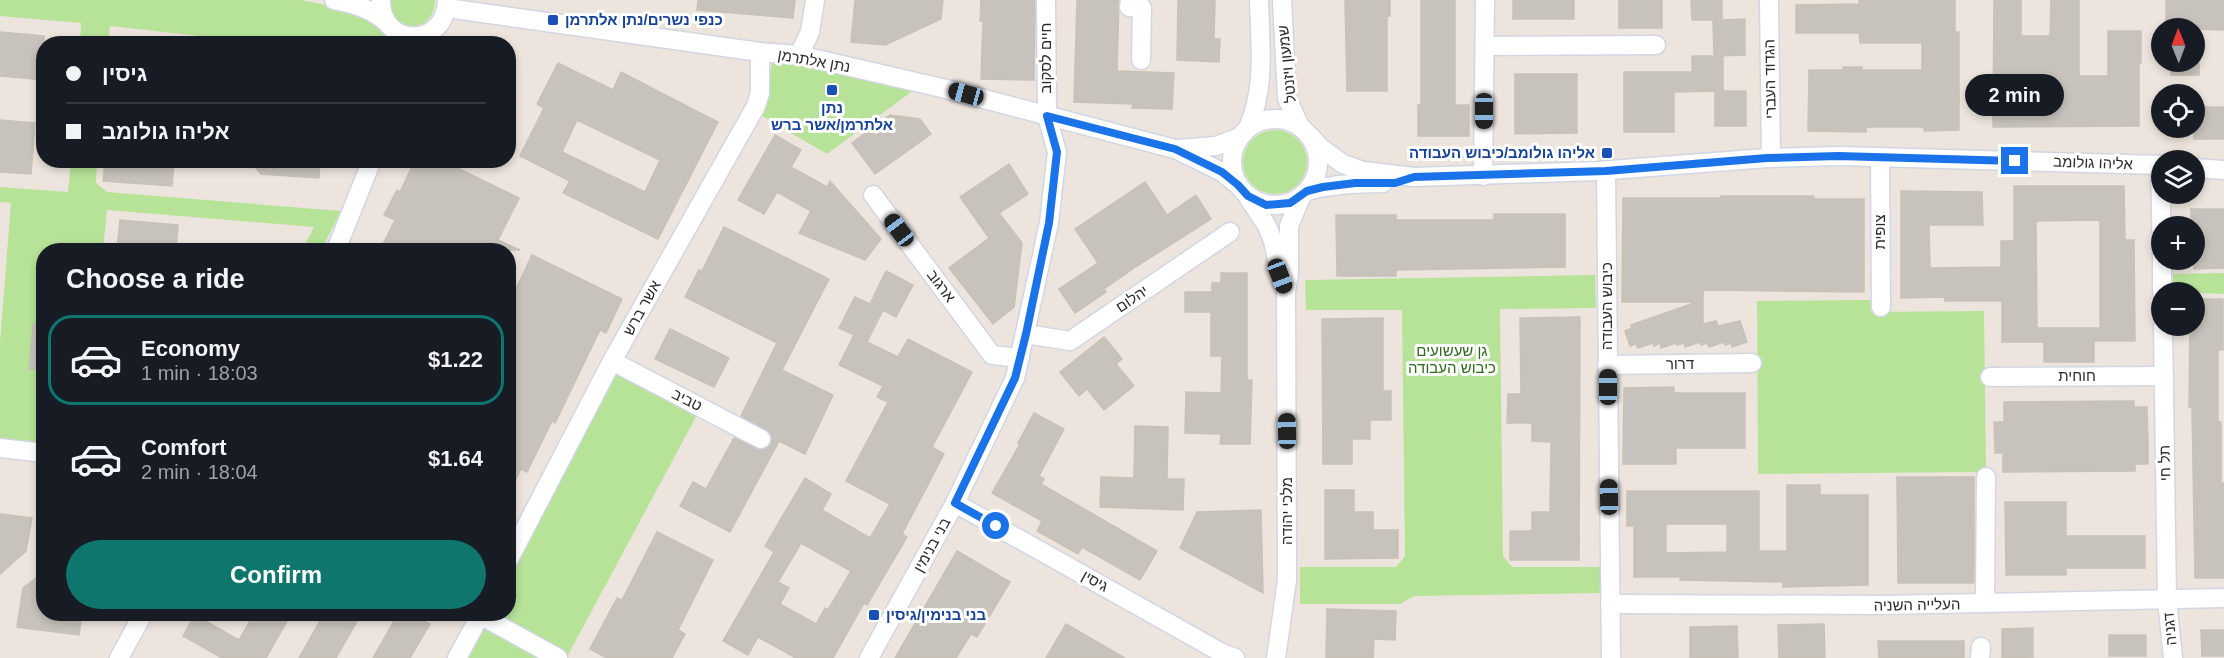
<!DOCTYPE html>
<html lang="en">
<head>
<meta charset="utf-8">
<style>
	body { margin:0; font-family:Helvetica,Heebo,sans-serif; background:#20242c; color:#f1f3f6; height:100vh; display:flex; flex-direction:column; font-size:22px; white-space:nowrap }
	* { box-sizing:border-box; margin:0 }
	p { font-size:20px; color:#9ea1a6 }
	.icon { flex:none; width:33px; height:33px; fill:none; stroke:currentColor; stroke-width:2; stroke-linecap:round; stroke-linejoin:round }
	.map { position:relative; flex:1; overflow:hidden }
	.panel { position:absolute; left:36px; top:243px; width:480px; height:378px; display:flex; flex-direction:column; background:#171b24; border-radius:24px; box-shadow:0 3px 9px #0003 }
	.panel>* { flex:none }
	.guide { position:absolute; left:36px; top:36px; width:480px; height:132px; border-radius:24px; box-shadow:0 3px 9px #0003; display:grid; align-content:center; height:132px; padding:0 30px; background:#171b24 }
	.needle { width:39px; rotate:359deg }
	.buttons { position:absolute; left:2151px; top:18px; display:grid; gap:12px }
	.buttons a { display:grid; place-items:center; width:54px; height:54px; border-radius:50%; background:#171b24; box-shadow:0 3px 9px #0003; font-size:30px }
	.end { position:absolute; width:27px; height:27px; margin:-14px; border:8px solid #1a73e8; background:#fff; box-shadow:0 0 0 3px #fff }
	.from { border-radius:50% }
	.bubble { position:absolute; height:42px; border-radius:21px; background:#171b24; box-shadow:0 3px 9px #0003; font-size:20px; font-weight:800; line-height:42px; text-align:center }
	.car { position:absolute; width:18px; height:36px; margin:-18px -9px; border-radius:8px; box-shadow:0 0 4px 2px #0007; background:linear-gradient(#222 24%,#8ab4d8 0 40%,#222 0 76%,#8ab4d8 0 86%,#222 0) }
	.guide b { display:flex; align-items:center; gap:21px; height:57px; font-size:22px }
	.guide b+b { border-top:2px solid #363941 }
	.guide i { width:15px; height:15px; background:#f1f3f6 }
	ul { padding:0; list-style:none }
	li { display:flex; align-items:center; gap:18px; height:90px; margin:0 12px 9px; padding:0 18px; border:3px solid transparent; border-radius:24px }
	li div { flex:1 }
	li b { display:block; font-size:22px }
	li em { font-style:normal; font-weight:800 }
	li.active { border-color:#0f766e }
	li>.icon { width:54px; height:54px; stroke-width:1.5 }
	h2 { padding:0 30px; font-size:27px; line-height:72px }
	.primary-button { display:flex; gap:12px; margin-top:auto; padding:12px 30px }
	.primary-button a { flex:1; height:69px; border-radius:36px; background:#0f766e; color:#fff; font-size:24px; font-weight:800; line-height:69px; text-align:center }
	.map>svg:first-child { display:block }
	.green { fill:#b7e399 }
	.building { fill:#c8c2bc; stroke:#c8c1b6; stroke-width:1.5; fill-rule:evenodd }
	.lines { fill:none; stroke-linecap:round; stroke-linejoin:round }
	.minor-casing { stroke:#d2d6e3; stroke-width:21 }
	.minor { stroke:#fff; stroke-width:18 }
	.route { stroke:#1a73e8; stroke-width:8 }
	.transit-dot { fill:#1a4fb4; stroke:#fff; stroke-width:2 }
	.labels { text-anchor:middle; stroke-width:6; stroke-linejoin:round; paint-order:stroke }
	.transit-label { font-size:15px; font-weight:bold; fill:#164399; stroke:#fff; text-anchor:start }
	.street-label { font-size:15px; fill:#2b2b2b; stroke:#fff }
	.park-label { font-size:15px; fill:#2f681a; stroke:#fff }
</style>
</head>
<body>
<div class="map">
<svg width="2224" height="658" viewBox="0 0 2224 658">
	<rect width="100%" height="100%" fill="#ede5dd"/>
	<g class="green">
		<polygon points="0,0 301,0 361,12 394,39 392,44 272,44 110,26 108,43 80,43 81,23 0,16"/>
		<path d="M391,0H435C435,36 387,34 391,0Z"/>
		<polygon points="773,54 918,87 827,154 757,113 768,93"/>
		<circle cx="1275" cy="162" r="32"/>
		<polygon points="71,161 97,161 96,183 107,192 341,211 321,250 302,250 314,227 107,210 103,250 44,250 43,449 0,446 0,342 11,203 0,202 0,187 68,192"/>
		<polygon points="2224,273 2224,294 2173,292 2173,274"/>
		<polygon points="1595,275 1596,308 1500,309 1503,556 1512,567 1601,567 1601,593 1414,596 1400,604 1300,604 1300,567 1396,567 1405,556 1402,310 1306,310 1305,280"/>
		<polygon points="1870,300 1871,312 1984,311 1986,472 1758,474 1757,301"/>
		<polygon points="616,372 697,415 567,657 548,646 541,658 464,658 487,614 508,614 509,574"/>
	</g>
	<g class="building">
		<polygon points="698,0 795,0 793,18 697,10"/>
		<polygon points="855,0 943,0 941,19 885,45 851,42"/>
		<polygon points="981,0 1035,0 1034,80 981,79 983,21 980,21"/>
		<polygon points="1077,0 1119,0 1117,71 1174,73 1172,109 1132,108 1133,104 1074,102"/>
		<polygon points="1178,0 1215,0 1214,39 1220,39 1219,62 1177,60"/>
		<polygon points="1345,0 1390,0 1390,16 1387,16 1387,91 1347,91"/>
		<polygon points="1421,0 1455,0 1455,105 1469,105 1469,136 1418,136 1418,105 1421,105"/>
		<rect x="1513" y="0" width="61" height="19"/>
		<rect x="1619" y="0" width="43" height="28"/>
		<polygon points="1691,0 1722,0 1722,20 1745,19 1745,55 1714,56 1713,20 1692,20"/>
		<polygon points="1859,0 1955,0 1955,32 1959,32 1959,130 1924,131 1924,127 1866,127 1866,132 1808,131 1809,70 1843,70 1843,67 1862,67 1862,70 1922,70 1922,43 1860,43 1859,33 1796,33 1796,5 1859,4"/>
		<polygon points="1994,0 2021,0 2021,36 2050,36 2051,0 2079,0 2079,76 2108,76 2108,31 2141,31 2141,63 2139,63 2139,126 1993,127"/>
		<polygon points="2166,0 2224,0 2224,30 2166,28"/>
		<polygon points="0,32 44,36 44,80 0,76"/>
		<polygon points="1692,56 1723,56 1723,91 1746,91 1746,126 1715,126 1715,91 1674,92 1674,132 1624,132 1624,72 1692,72"/>
		<rect x="2171" y="62" width="28" height="13"/>
		<path d="M558,63L613,90L621,72L718,122L658,239L563,193L570,181L520,156L544,108L537,104ZM577,120L660,160L645,192L562,152Z"/>
		<polygon points="1515,74 1577,74 1577,133 1515,134"/>
		<rect x="2194" y="107" width="30" height="32"/>
		<polygon points="890,115 920,119 931,134 875,174 852,143"/>
		<polygon points="0,120 35,123 31,174 0,172"/>
		<polygon points="775,135 801,150 791,167 827,187 830,181 881,239 865,260 799,233 811,211 777,192 764,214 738,200"/>
		<polygon points="105,160 174,160 172,186 103,181"/>
		<polygon points="249,160 320,160 319,178 261,174"/>
		<polygon points="415,160 441,160 519,198 498,240 520,250 380,250 395,220 384,215 397,190 400,192"/>
		<polygon points="1009,164 1028,194 999,213 1022,243 1014,307 993,324 949,268 989,238 960,197"/>
		<polygon points="1145,182 1167,215 1196,195 1211,219 1137,266 1104,289 1106,292 1075,313 1059,289 1098,263 1075,229"/>
		<path d="M2014,186H2124L2125,240H2134L2135,341H2094V362H2044V342H2002V301H1945V297L1901,298V191L1982,192L1983,225H1929L1930,268L2001,267V241H2014ZM2100,220V328H2037L2036,221Z"/>
		<polygon points="1721,196 1814,196 1814,199 1864,199 1864,292 1703,290 1703,324 1716,321 1718,326 1740,321 1747,342 1732,347 1731,343 1725,345 1724,342 1709,347 1707,343 1701,345 1700,342 1685,347 1684,343 1677,345 1676,343 1661,348 1660,343 1654,346 1653,343 1638,348 1636,344 1630,346 1625,331 1632,328 1631,325 1697,302 1622,302 1623,198 1721,198"/>
		<polygon points="2191,209 2224,209 2224,268 2194,269 2194,226 2191,226"/>
		<polygon points="1494,214 1565,214 1565,267 1396,270 1396,276 1337,276 1336,215 1396,215 1396,220 1494,220"/>
		<polygon points="120,220 178,225 176,250 117,250"/>
		<polygon points="724,227 829,279 782,370 833,395 805,454 779,441 730,532 680,506 693,482 706,489 734,438 761,450 771,445 772,438 770,433 741,416 777,343 685,297 699,270 702,271"/>
		<polygon points="532,255 622,299 606,333 600,330 555,423 552,421 527,472 521,469 508,495 508,306"/>
		<path d="M886,271L913,285L896,317L883,310L867,342L898,357L908,339L972,372L932,447L944,454L902,534L907,537L867,605L864,603L833,658H796L758,637L748,655L723,641L774,552L765,546L805,478L831,494L822,510L870,538L890,504L846,481L888,402L877,397L883,386L839,365L854,335L839,328L855,297L870,304ZM801,543L851,571L828,610L825,608L816,624L780,604L789,588L778,582Z"/>
		<polygon points="1221,273 1247,273 1247,380 1252,380 1250,444 1220,444 1221,434 1185,433 1186,392 1221,393 1222,356 1211,356 1211,312 1185,312 1185,292 1212,292 1212,283 1221,283"/>
		<polygon points="2194,299 2223,299 2223,350 2218,350 2218,422 2221,422 2221,483 2224,483 2224,578 2195,578 2192,407 2189,407 2190,326 2194,326"/>
		<polygon points="1580,317 1579,560 1510,560 1510,531 1532,531 1532,512 1550,512 1551,442 1532,441 1532,423 1507,423 1508,394 1521,394 1520,318"/>
		<polygon points="1383,318 1383,391 1391,391 1391,420 1370,420 1370,439 1352,439 1352,464 1323,464 1322,319"/>
		<polygon points="33,325 44,325 44,370 29,369"/>
		<polygon points="670,329 729,358 714,387 655,359"/>
		<polygon points="1104,337 1122,359 1116,364 1134,386 1104,410 1087,389 1079,396 1060,372"/>
		<polygon points="1674,387 1674,393 1745,393 1745,448 1676,448 1676,464 1623,464 1624,388"/>
		<polygon points="2134,401 2134,407 2147,407 2148,444 2148,464 2135,464 2135,471 2003,472 2003,453 1995,453 1994,422 2004,422 2004,402"/>
		<polygon points="1034,413 1064,429 1039,476 1044,479 1041,484 1157,551 1140,580 1082,547 1078,554 1037,531 1042,521 992,493 1020,444 1018,443"/>
		<polygon points="1135,426 1168,427 1167,479 1184,479 1183,510 1100,507 1101,477 1134,478"/>
		<polygon points="1897,477 1974,477 1974,583 1898,583"/>
		<path d="M1787,485H1820V495H1868V585L1783,587V582L1680,580V577H1634V526H1627V491H1759V551H1787ZM1666,524H1727V552L1666,553Z"/>
		<polygon points="1325,490 1354,490 1354,512 1373,512 1373,530 1398,530 1398,558 1325,559"/>
		<polygon points="2005,502 2066,502 2066,536 2145,536 2145,568 2066,568 2066,575 2006,575"/>
		<polygon points="1261,510 1263,593 1180,548 1197,512"/>
		<polygon points="0,514 32,518 26,551 0,574"/>
		<polygon points="657,532 713,560 678,630 685,634 672,658 607,658 590,649 617,598 622,600"/>
		<polygon points="957,551 1010,582 977,637 971,634 956,658 895,658"/>
		<polygon points="44,572 44,614 82,614 79,635 17,627 23,588"/>
		<polygon points="1327,609 1396,611 1395,640 1374,639 1373,658 1326,658"/>
		<polygon points="254,614 291,614 266,658 222,658 183,636 195,615 239,640"/>
		<polygon points="324,614 361,614 336,658 299,658"/>
		<polygon points="398,614 411,614 430,624 410,658 373,658"/>
		<polygon points="1066,624 1125,658 1046,658"/>
		<polygon points="1824,624 1825,658 1779,658 1778,625"/>
		<polygon points="1737,626 1738,658 1690,658 1690,627"/>
		<polygon points="2033,628 2033,657 2002,658 2002,629"/>
		<polygon points="2201,630 2224,630 2224,656 2202,656"/>
		<rect x="2109" y="635" width="37" height="21"/>
		<polygon points="1878,641 1964,641 1964,658 1879,658"/>
	</g>
	<g class="lines">
		<g class="minor-casing">
			<g id="minor">
				<path d="M334,0C353,4 371,8 386,22"/>
				<path d="M381,0C380,48 446,49 447,0"/>
				<polyline points="1130,0 1129,7 1142,8 1141,60"/>
				<polyline points="1282,0 1287,98 1300,127"/>
				<polyline points="1769,0 1771,158"/>
				<polyline points="447,8 760,52 799,55 946,89 1175,149 1222,172 1238,185"/>
				<polyline points="1485,46 1656,45"/>
				<polyline points="799,55 810,32 815,0"/>
				<circle cx="1275" cy="162" r="43"/>
				<path d="M1248,128C1266,88 1260,43 1259,0"/>
				<polyline points="1310,136 1321,148 1343,164 1363,171 1414,177 1598,171 1767,158 1838,156 2162,165"/>
				<polyline points="1177,149 1216,146 1240,137"/>
				<polyline points="1880,157 1881,307"/>
				<polyline points="2160,165 2162,256"/>
				<polyline points="2194,168 2224,170"/>
				<polyline points="1606,171 1611,658"/>
				<polyline points="1483,176 1485,0"/>
				<path d="M1307,191C1332,184 1357,183 1383,183"/>
				<polyline points="873,195 992,355 1020,358"/>
				<polyline points="1248,197 1267,226 1273,241 1282,282"/>
				<polyline points="336,250 372,160"/>
				<polyline points="2162,260 2162,292"/>
				<polyline points="2163,326 2167,600 2173,658"/>
				<polyline points="1026,334 1070,341 1230,232"/>
				<polyline points="612,361 761,439"/>
				<polyline points="1607,365 1752,363"/>
				<polyline points="1990,377 2164,376"/>
				<polyline points="0,448 44,453"/>
				<polyline points="955,503 1222,653 1235,658"/>
				<polyline points="508,561 612,361 756,106 760,93 760,52"/>
				<polyline points="1985,603 1986,477"/>
				<polyline points="1610,604 1881,605 2224,598"/>
				<polyline points="478,614 558,658"/>
				<polyline points="119,658 143,614"/>
				<polyline points="457,658 481,614"/>
				<polyline points="869,658 955,503 1015,378 1049,223 1057,152 1047,116 1046,0"/>
				<polyline points="1276,658 1287,580 1286,292 1289,274 1289,226 1301,197"/>
				<polyline points="1980,658 1981,647"/>
			</g>
		</g>
		<use href="#minor" class="minor"/>
	</g>
	<g class="lines">
		<polyline class="route" points="996,526 955,503 1015,378 1026,334 1049,223 1057,152 1047,116 1175,149 1222,172 1238,185 1248,196 1266,205 1290,203 1307,191 1323,187 1355,183 1395,183 1414,177 1606,171 1767,158 1838,156 2015,161"/>
	</g>
	<g class="transit-dot">
		<rect x="547" y="14" width="12" height="12" rx="3"/>
		<rect x="826" y="84" width="12" height="12" rx="3"/>
		<rect x="1601" y="147" width="12" height="12" rx="3"/>
		<rect x="868" y="609" width="12" height="12" rx="3"/>
	</g>
	<g class="labels">
		<g class="transit-label">
			<text x="565" y="25">כנפי נשרים/נתן אלתרמן</text>
			<text x="832" y="113" text-anchor="middle">נתן<tspan x="832" dy="17">אלתרמן/אשר ברש</tspan></text>
			<text x="1595" y="158" text-anchor="end">אליהו גולומב/כיבוש העבודה</text>
			<text x="886" y="620">בני בנימין/גיסין</text>
		</g>
		<g class="street-label">
			<text transform="translate(1046 58) rotate(-90)" y="5">חיים לסקוב</text>
			<text transform="translate(814 61) rotate(10)" y="5">נתן אלתרמן</text>
			<text transform="translate(1287 64) rotate(-96)" y="5">שמעון ויזנטל</text>
			<text transform="translate(1770 79) rotate(-91)" y="5">הגדוד העברי</text>
			<text transform="translate(2093 163) rotate(2)" y="5">אליהו גולומב</text>
			<text transform="translate(1880 232) rotate(-90)" y="5">צופית</text>
			<text transform="translate(941 286) rotate(53)" y="5">ארגוב</text>
			<text transform="translate(1132 299) rotate(-34)" y="5">יהלום</text>
			<text transform="translate(1607 306) rotate(-90)" y="5">כיבוש העבודה</text>
			<text transform="translate(642 308) rotate(-61)" y="5">אשר ברש</text>
			<text transform="translate(1680 364) rotate(-1)" y="5">דרור</text>
			<text x="2077" y="381">חוחית</text>
			<text transform="translate(687 400) rotate(27)" y="5">טביב</text>
			<text transform="translate(2165 463) rotate(-91)" y="5">תל חי</text>
			<text transform="translate(1287 511) rotate(-90)" y="5">מלכי יהודה</text>
			<text transform="translate(932 545) rotate(-61)" y="5">בני בנימין</text>
			<text transform="translate(1095 581) rotate(29)" y="5">גיסין</text>
			<text transform="translate(1917 605) rotate(-1)" y="5">העלייה השניה</text>
			<text transform="translate(2170 629) rotate(-95)" y="5">דגניה</text>
		</g>
		<g class="park-label">
			<text x="1452" y="356">גן שעשועים<tspan x="1452" dy="17">כיבוש העבודה</tspan></text>
		</g>
	</g>
</svg>
<div class="buttons">
<a><svg class="needle" viewBox="-14 -14 28 28"><path d="M0-13l5 13h-10z" fill="#e53935"/><path d="M0 13l5-13h-10z" fill="#9ea1a6"/></svg></a>
<a><svg class="icon" aria-label="locate" viewBox="0 0 24 24"><circle cx="12" cy="12" r="6"/><path d="M12 2v4M12 18v4M2 12h4M18 12h4"/></svg></a>
<a><svg class="icon" aria-label="layers" viewBox="0 0 24 24"><path d="M12 4l9 5-9 5-9-5zM3 14l9 5 9-5"/></svg></a>
<a>+</a>
<a>−</a>
</div>
<i class="end from" style="left:996px;top:526px"></i>
<i class="end" style="left:2015px;top:161px"></i>
<div class="bubble" style="left:1965px;top:74px;width:99px">2 min</div>
<i class="car" style="left:966px;top:94px;rotate:285deg"></i>
<i class="car" style="left:1484px;top:111px;rotate:180deg"></i>
<i class="car" style="left:899px;top:230px;rotate:323deg"></i>
<i class="car" style="left:1280px;top:276px;rotate:159deg"></i>
<i class="car" style="left:1608px;top:387px;rotate:0deg"></i>
<i class="car" style="left:1287px;top:431px;rotate:359deg"></i>
<i class="car" style="left:1609px;top:497px;rotate:359deg"></i>
<div class="guide">
<b><i class="from"></i>גיסין</b>
<b><i></i>אליהו גולומב</b>
</div>
<section class="panel">
<h2>Choose a ride</h2>
<ul>
<li class="active"><svg class="icon" aria-label="car" viewBox="0 0 24 24"><path d="M5 17H2v-5l4-1 3-4h7l3 4 3 1v5h-3M9 17h6M6 11h13"/><circle cx="7" cy="17" r="2"/><circle cx="17" cy="17" r="2"/></svg><div><b>Economy</b><p>1 min · 18:03</p></div><em>$1.22</em></li>
<li><svg class="icon" aria-label="car" viewBox="0 0 24 24"><path d="M5 17H2v-5l4-1 3-4h7l3 4 3 1v5h-3M9 17h6M6 11h13"/><circle cx="7" cy="17" r="2"/><circle cx="17" cy="17" r="2"/></svg><div><b>Comfort</b><p>2 min · 18:04</p></div><em>$1.64</em></li>
</ul>
<div class="primary-button"><a>Confirm</a></div>
</section>
</div>
</body>
</html>
